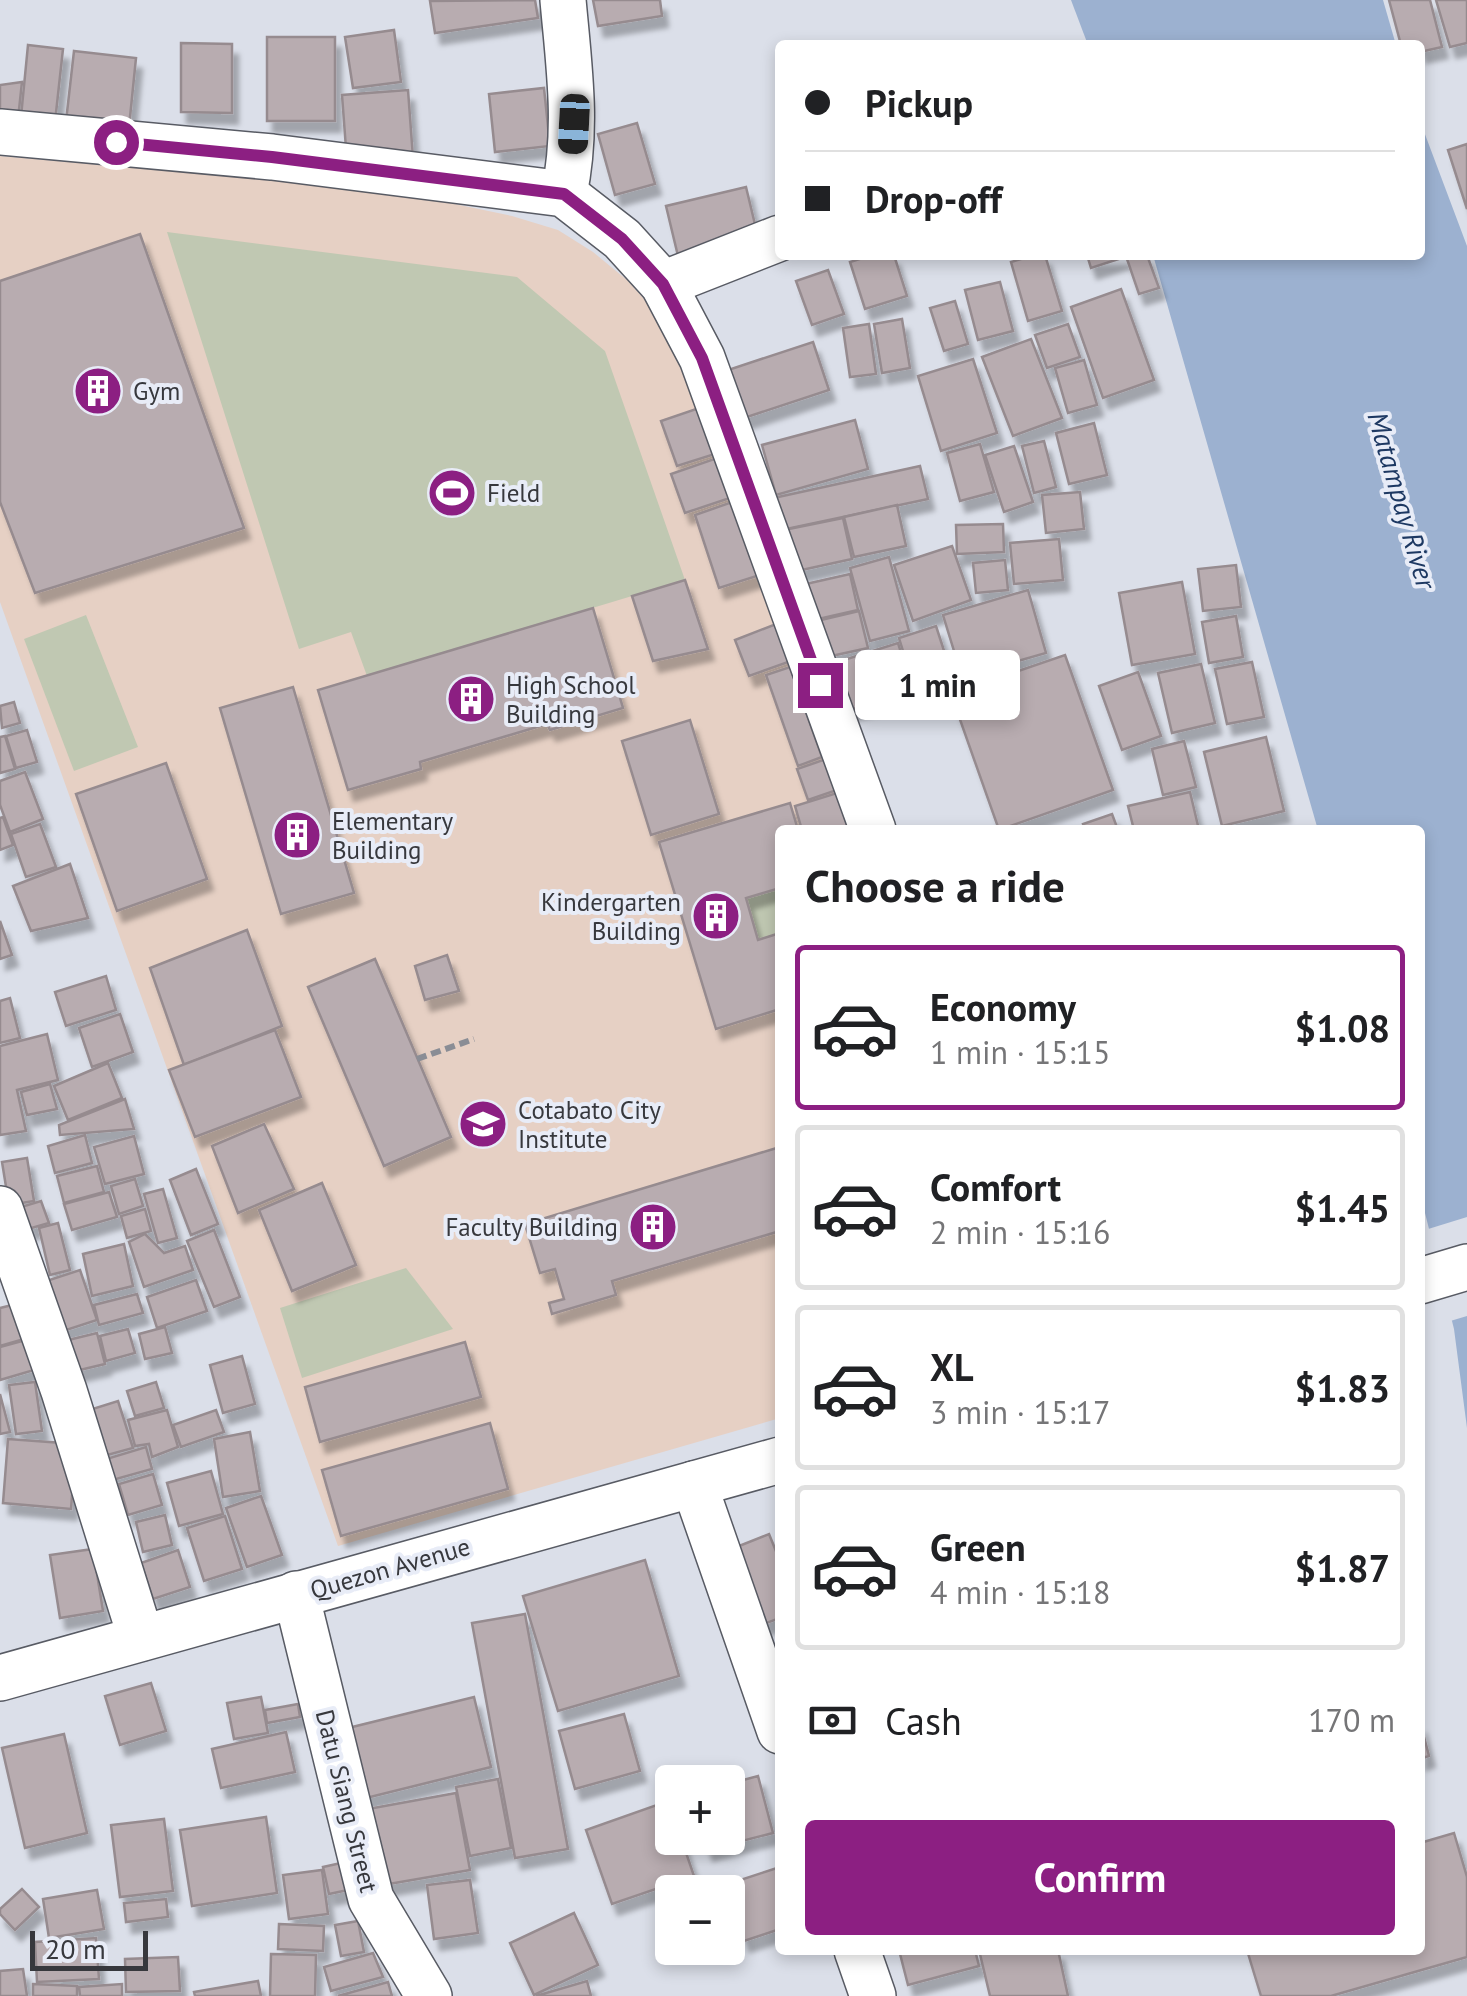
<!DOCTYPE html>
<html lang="en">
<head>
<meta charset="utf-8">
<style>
	body { margin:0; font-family:"PT Sans",sans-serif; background:#f2f2f2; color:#202124; height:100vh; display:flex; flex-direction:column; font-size:38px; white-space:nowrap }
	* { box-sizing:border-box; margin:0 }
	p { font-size:32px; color:#757577 }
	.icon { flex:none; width:55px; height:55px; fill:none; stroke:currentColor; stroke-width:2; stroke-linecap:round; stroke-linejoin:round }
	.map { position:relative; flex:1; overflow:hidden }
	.side { position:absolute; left:775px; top:825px; width:650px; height:1130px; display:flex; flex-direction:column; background:#fff; border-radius:10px; box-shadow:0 5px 15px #0003 }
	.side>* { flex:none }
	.hud { position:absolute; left:775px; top:40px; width:650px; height:220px; border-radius:10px; box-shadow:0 5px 15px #0003; display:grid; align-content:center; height:220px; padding:0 30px; background:#fff }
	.buttons { position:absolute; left:655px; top:1765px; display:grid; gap:20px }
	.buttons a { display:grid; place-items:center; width:90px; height:90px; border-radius:10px; background:#fff; box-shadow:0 5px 15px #0003; font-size:50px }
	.scale { position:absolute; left:30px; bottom:25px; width:118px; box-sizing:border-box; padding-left:10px; border:5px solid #37383d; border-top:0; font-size:28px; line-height:35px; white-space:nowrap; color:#37383d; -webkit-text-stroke:8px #e8ecf7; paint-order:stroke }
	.end { position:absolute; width:45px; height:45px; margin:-22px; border:12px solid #8c1f82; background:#fff; box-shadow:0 0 0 5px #fff }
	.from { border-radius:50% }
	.bubble { position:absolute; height:70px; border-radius:10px; background:#fff; box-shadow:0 5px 15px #0003; font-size:32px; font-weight:800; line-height:70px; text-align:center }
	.car { position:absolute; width:30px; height:60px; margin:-30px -15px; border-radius:12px; box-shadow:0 0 8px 2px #0007; background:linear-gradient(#222 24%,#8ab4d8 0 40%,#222 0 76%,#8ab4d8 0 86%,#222 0) }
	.hud b { display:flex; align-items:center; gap:35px; height:95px; font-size:38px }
	.hud b+b { border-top:2px solid #e0e0e0 }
	.hud i { width:25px; height:25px; background:#202124 }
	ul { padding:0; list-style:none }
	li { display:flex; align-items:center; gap:30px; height:165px; margin:0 20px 15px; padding:0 10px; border:5px solid #e0e0e0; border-radius:10px }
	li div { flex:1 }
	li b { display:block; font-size:38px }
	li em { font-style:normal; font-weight:800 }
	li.active { border-color:#8c1f82 }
	li>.icon { width:90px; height:90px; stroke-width:1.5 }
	h2 { padding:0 30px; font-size:45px; line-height:120px }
	.pay { display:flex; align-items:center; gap:25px; height:110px; padding:0 30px; font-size:38px }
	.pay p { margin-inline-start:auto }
	.cta { display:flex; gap:20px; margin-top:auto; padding:20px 30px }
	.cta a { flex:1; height:115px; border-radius:10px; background:#8c1f82; color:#fff; font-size:40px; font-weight:800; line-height:115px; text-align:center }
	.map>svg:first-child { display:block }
	.education { fill:#e6d0c4 }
	.green { fill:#c0c8b2 }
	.water { fill:#9cb1d0 }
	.pier { fill:#dbdfe9 }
	.building { fill:#b8acb0; stroke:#968b8f; stroke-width:2.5; filter:url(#shadow) }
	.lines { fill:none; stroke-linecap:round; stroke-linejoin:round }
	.minor-casing { stroke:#585b64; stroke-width:48 }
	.path { stroke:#8a8d95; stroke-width:6; stroke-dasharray:10 5; stroke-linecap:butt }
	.minor { stroke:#fff; stroke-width:45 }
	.route { stroke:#8c1f82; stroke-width:12 }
	.labels { text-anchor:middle; stroke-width:8; stroke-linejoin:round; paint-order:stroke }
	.poi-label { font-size:25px; fill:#37383d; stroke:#e8ecf7; text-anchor:start }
	.street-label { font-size:25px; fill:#37383d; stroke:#e8ecf7 }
	.water-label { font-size:28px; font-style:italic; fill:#1d3862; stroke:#e8ecf7 }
</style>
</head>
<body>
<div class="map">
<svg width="1467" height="1996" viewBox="0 0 1467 1996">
	<defs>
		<filter id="shadow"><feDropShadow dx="6" dy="11" stdDeviation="2.5" flood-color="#0004"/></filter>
	</defs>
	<rect width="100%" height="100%" fill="#dbdfe9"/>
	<polygon class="education" points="0,156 309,183 426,198 512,216 558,230 593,252 627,280 654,310 674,343 864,830 780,830 780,1418 338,1546 0,602"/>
	<g class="green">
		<polygon points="167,232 517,277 605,351 685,580 367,676 351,632 299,649"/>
		<polygon points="86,615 138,747 74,771 24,639"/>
		<polygon points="780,888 780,933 758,940 746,898"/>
		<polygon points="406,1268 453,1329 302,1378 280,1308"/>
	</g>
	<g class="water">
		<polygon points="1071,0 1383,0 1396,45 1088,45"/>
		<polygon points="1420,121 1467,246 1467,1428 1454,1329 1420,1193 1420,830 1318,830 1153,255 1420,255"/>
	</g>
	<polygon class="pier" points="1467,1217 1467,1316 1447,1322 1425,1230"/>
	<g class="building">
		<polygon points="535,0 538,18 435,33 430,1"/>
		<polygon points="593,0 660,0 662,16 598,26"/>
		<polygon points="1389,0 1430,0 1442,47 1420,52 1420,45 1401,45"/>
		<polygon points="1436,0 1467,0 1467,43 1450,47"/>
		<polygon points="394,30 401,82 353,88 345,37"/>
		<rect x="267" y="37" width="68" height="84"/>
		<polygon points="181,43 232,44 232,113 181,112"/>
		<polygon points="28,45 63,49 54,131 20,127"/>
		<polygon points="74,51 136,58 128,137 65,130"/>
		<polygon points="22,82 18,119 0,119 0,85"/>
		<polygon points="544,88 550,146 495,152 489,94"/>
		<polygon points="408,90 413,158 347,162 342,95"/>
		<polygon points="637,123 655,184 615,195 598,134"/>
		<polygon points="1467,144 1467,209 1448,150"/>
		<polygon points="746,187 758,237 678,256 666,206"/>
		<polygon points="140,234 244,528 35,593 0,502 0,281"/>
		<polygon points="872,255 894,255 907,296 865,309 850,262"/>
		<polygon points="1034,255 1045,255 1062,311 1028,321 1011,262"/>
		<polygon points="1087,255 1131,255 1091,268"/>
		<polygon points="1140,255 1147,255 1159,288 1139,294 1127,259"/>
		<polygon points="828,270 844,314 812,325 796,281"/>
		<polygon points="1000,282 1013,331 978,340 965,290"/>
		<polygon points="1121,289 1154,380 1103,398 1071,307"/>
		<polygon points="955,301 968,344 944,351 930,308"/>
		<polygon points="902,319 910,368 882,373 874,324"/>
		<polygon points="869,324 876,374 850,377 843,328"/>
		<polygon points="1068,324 1080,357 1047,368 1035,335"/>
		<polygon points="1031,339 1062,418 1013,436 982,357"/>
		<polygon points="813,342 829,390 738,420 722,372"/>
		<polygon points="973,359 997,433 941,451 918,376"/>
		<polygon points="1084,360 1097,405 1068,413 1055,368"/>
		<polygon points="699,408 715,454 677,466 661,421"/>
		<polygon points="855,420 868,469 776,495 762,445"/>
		<polygon points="1094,423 1107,475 1069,484 1056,433"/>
		<polygon points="1044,441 1056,487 1034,493 1022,446"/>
		<polygon points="980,444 994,492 960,501 947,453"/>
		<polygon points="1014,446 1033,502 1004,512 985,455"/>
		<polygon points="717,458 730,498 685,513 671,474"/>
		<polygon points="920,466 928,499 777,531 769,499"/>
		<polygon points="1080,492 1084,529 1046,533 1042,495"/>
		<polygon points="735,501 760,575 719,588 695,515"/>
		<polygon points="897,505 906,546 854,557 844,517"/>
		<polygon points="843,518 852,559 788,573 779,531"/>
		<polygon points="1003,524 1004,552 957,554 956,525"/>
		<polygon points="1059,539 1063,580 1014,584 1010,543"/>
		<polygon points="952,546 971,600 913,621 894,565"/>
		<polygon points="889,557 909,631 870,641 850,568"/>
		<polygon points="1005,560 1008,590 976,593 973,563"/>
		<polygon points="1236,565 1241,607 1203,611 1198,569"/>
		<polygon points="850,574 858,610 805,622 797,586"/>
		<polygon points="685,580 708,649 653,661 632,596"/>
		<polygon points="1182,582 1195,654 1132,665 1119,593"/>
		<polygon points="1028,590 1046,653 962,677 943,615"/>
		<polygon points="593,608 623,708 550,730 547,724 420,762 421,769 348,790 318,690"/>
		<polygon points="859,611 868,648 813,660 804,624"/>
		<polygon points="1236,616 1243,657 1209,663 1202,622"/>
		<polygon points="776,624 791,661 749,676 735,640"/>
		<polygon points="936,626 957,691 919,703 899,638"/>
		<polygon points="898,643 913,690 850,710 834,663"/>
		<polygon points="1065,655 1113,790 999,830 951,694"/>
		<polygon points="1252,662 1264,717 1227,724 1215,669"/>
		<polygon points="1201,664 1215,723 1172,733 1158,673"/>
		<polygon points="790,667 822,757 798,766 766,675"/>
		<polygon points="1138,672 1161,736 1122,750 1099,686"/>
		<polygon points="293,687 354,893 281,914 220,708"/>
		<polygon points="14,702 20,723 2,728 0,706"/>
		<polygon points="690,720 719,814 651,835 622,741"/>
		<polygon points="27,730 37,762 16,768 6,736"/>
		<polygon points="5,736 15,769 0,773 0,737"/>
		<polygon points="1266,737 1284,811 1222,826 1204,752"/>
		<polygon points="1184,741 1196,787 1163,795 1152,749"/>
		<polygon points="826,759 837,790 808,800 797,769"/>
		<polygon points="166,763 207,879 117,911 76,794"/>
		<polygon points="25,772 43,819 10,832 0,805 0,781"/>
		<polygon points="1190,792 1199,830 1134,830 1128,806"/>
		<polygon points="837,793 848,828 802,830 795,806"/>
		<polygon points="790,803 798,830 780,830 780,888 746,898 758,940 780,933 780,1009 716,1029 659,842"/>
		<polygon points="1112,814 1118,830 1085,830 1083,824"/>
		<polygon points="3,817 13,845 0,850 0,818"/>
		<polygon points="40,824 56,867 26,877 11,834"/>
		<polygon points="70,864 88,918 31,931 13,886"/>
		<polygon points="0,921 12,955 0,959"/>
		<polygon points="247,930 282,1026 184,1065 150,968"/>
		<polygon points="447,955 459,991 425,1000 415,966"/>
		<polygon points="375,959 451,1137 384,1166 308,987"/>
		<polygon points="106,976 116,1010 66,1026 55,992"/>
		<polygon points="10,998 20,1038 0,1043 0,1001"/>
		<polygon points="120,1014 133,1052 92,1067 79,1028"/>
		<polygon points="275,1030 301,1097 195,1137 169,1070"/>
		<polygon points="47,1034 58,1080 17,1090 26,1131 0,1135 0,1046"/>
		<polygon points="108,1063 122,1098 68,1120 54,1086"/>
		<polygon points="50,1084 57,1109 27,1115 21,1092"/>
		<polygon points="125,1099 134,1129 60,1135 59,1125"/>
		<polygon points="264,1124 294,1189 238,1213 212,1146"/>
		<polygon points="85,1135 92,1163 55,1173 48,1146"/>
		<polygon points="134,1136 144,1174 105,1184 94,1147"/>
		<polygon points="780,1147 780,1231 612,1281 616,1295 552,1314 549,1303 564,1299 555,1269 540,1273 525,1224"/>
		<polygon points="27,1158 34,1201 9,1205 2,1162"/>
		<polygon points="97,1166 104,1192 64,1203 57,1176"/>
		<polygon points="196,1169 218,1224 191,1235 170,1180"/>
		<polygon points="135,1179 143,1206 119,1214 111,1186"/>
		<polygon points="322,1183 356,1265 292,1291 259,1210"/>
		<polygon points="163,1189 177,1238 158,1243 144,1194"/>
		<polygon points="109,1192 117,1217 72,1230 64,1204"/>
		<polygon points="41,1201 49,1223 28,1229 21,1207"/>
		<polygon points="145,1209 151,1231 127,1238 121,1216"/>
		<polygon points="58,1223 70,1270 50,1275 39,1228"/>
		<polygon points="214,1230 240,1297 214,1307 187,1241"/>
		<polygon points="145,1234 164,1253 185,1246 193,1270 144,1287 129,1242"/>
		<polygon points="124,1244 133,1286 92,1296 83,1254"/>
		<polygon points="80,1270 97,1320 51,1335 34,1285"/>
		<polygon points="196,1280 207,1311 157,1328 147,1297"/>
		<polygon points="137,1294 143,1313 99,1325 94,1305"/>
		<polygon points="24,1302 31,1337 0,1346 0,1308"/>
		<polygon points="165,1327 172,1353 145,1359 139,1334"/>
		<polygon points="128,1329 135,1353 106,1361 100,1336"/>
		<polygon points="97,1333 105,1364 63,1374 56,1343"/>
		<polygon points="33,1338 41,1368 0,1380 0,1347"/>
		<polygon points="465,1342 481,1397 320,1442 305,1387"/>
		<polygon points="242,1356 255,1404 223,1413 210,1365"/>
		<polygon points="35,1382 42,1431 16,1434 9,1385"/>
		<polygon points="156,1382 164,1408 135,1416 127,1391"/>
		<polygon points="0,1394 10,1432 0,1434"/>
		<polygon points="118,1401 133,1448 100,1457 86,1411"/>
		<polygon points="167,1410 178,1447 152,1457 149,1444 135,1446 128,1420"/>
		<polygon points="216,1410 224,1432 181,1447 173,1425"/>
		<polygon points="490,1423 508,1489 341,1536 322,1470"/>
		<polygon points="250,1432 260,1491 223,1497 214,1439"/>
		<polygon points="8,1439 76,1444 71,1509 3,1503"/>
		<polygon points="146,1447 152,1469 109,1481 103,1460"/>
		<polygon points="211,1471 223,1514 179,1526 167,1483"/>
		<polygon points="153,1474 162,1505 128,1515 119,1484"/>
		<polygon points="261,1496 282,1555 247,1567 226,1508"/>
		<polygon points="165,1515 172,1545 143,1552 136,1522"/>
		<polygon points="225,1516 242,1569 204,1581 187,1528"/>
		<polygon points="769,1534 780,1561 780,1618 764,1624 734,1548"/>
		<polygon points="93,1549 103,1611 60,1618 50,1555"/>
		<polygon points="178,1550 190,1587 153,1599 141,1563"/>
		<polygon points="645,1560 679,1676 558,1711 523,1596"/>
		<polygon points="525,1614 568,1849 515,1858 472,1623"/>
		<polygon points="151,1683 166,1731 120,1745 105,1696"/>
		<polygon points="261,1697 268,1733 234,1739 227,1703"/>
		<polygon points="474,1697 491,1767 350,1802 332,1732"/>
		<polygon points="298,1704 300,1717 267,1723 265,1710"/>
		<polygon points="624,1714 640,1771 575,1789 559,1731"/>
		<polygon points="1420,1722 1429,1756 1420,1759"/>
		<polygon points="286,1732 295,1772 221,1788 212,1749"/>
		<polygon points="64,1734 87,1833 25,1848 2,1748"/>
		<polygon points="758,1776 773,1833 707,1850 703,1838 728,1838 728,1784"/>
		<polygon points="498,1779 511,1848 470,1856 456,1787"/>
		<polygon points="456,1793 470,1870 383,1885 368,1809"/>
		<polygon points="668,1801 672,1814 672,1838 681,1838 694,1876 612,1904 586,1830"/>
		<polygon points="266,1817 277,1893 192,1906 180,1830"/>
		<polygon points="164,1819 173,1891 120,1897 111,1825"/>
		<polygon points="1454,1833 1467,1877 1467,1957 1331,1996 1261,1996 1247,1950 1420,1950 1420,1843"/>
		<polygon points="341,1863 348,1890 329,1894 323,1867"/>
		<polygon points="780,1867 780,1929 744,1941 725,1885"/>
		<polygon points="322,1870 328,1914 289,1919 283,1875"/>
		<polygon points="470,1880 478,1933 434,1939 427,1885"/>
		<polygon points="22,1889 39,1907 15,1930 0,1914 0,1909"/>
		<polygon points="97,1890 104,1929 49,1938 43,1899"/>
		<polygon points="166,1899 168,1917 126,1922 124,1903"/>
		<polygon points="574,1913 598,1965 534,1995 510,1943"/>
		<polygon points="358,1921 364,1952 341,1956 335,1925"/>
		<polygon points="279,1924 324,1926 323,1951 278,1949"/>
		<polygon points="96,1938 99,1979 37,1982 35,1942"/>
		<polygon points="899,1950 975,1950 979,1966 908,1985"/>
		<polygon points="979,1950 1058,1950 1068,1996 990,1996"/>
		<polygon points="373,1953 383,1977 331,1991 324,1967"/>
		<polygon points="271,1954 316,1955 315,1996 270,1996"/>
		<polygon points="178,1957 180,1991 126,1992 125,1959"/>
		<polygon points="23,1969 27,1996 0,1996 0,1971"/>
		<polygon points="258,1981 261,1996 195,1996 194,1992"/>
		<polygon points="587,1981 591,1996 536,1996"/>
		<polygon points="388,1982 392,1996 338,1996"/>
		<polygon points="33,1984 77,1986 77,1996 33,1996"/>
		<polygon points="122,1984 122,1996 80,1996 79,1987"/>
	</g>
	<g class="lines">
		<g class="minor-casing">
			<g id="minor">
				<path d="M563,0C569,67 578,127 564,194"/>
				<polyline points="0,132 272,157 564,194 622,239 663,284 702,358 873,830"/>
				<polyline points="663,284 780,238"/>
				<polyline points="0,1209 64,1391 141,1638"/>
				<polyline points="1420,1281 1467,1267"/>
				<polyline points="694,1484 780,1731"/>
				<polyline points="296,1594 371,1899 429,1996"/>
				<polyline points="0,1678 780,1460"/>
				<polyline points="857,1950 873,1996"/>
			</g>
		</g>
		<polyline class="path" points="417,1059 474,1039"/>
		<use href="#minor" class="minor"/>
	</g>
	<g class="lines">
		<polyline class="route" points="116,142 272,157 564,194 622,239 663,284 702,358 820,685"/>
	</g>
	<defs>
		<g id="building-disc" transform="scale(2.5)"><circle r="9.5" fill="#8c1f82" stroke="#e8ecf7"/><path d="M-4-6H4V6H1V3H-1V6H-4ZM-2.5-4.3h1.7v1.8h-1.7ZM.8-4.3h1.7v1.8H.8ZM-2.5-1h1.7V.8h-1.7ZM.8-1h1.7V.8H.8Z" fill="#fff"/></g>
		<g id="stadium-disc" transform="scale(2.5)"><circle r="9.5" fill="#8c1f82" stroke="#e8ecf7"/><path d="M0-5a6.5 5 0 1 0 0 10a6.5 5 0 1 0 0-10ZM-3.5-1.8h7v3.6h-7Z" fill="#fff"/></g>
		<g id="school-disc" transform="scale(2.5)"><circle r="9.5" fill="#8c1f82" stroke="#e8ecf7"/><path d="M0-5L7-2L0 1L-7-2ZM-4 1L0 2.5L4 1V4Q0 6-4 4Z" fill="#fff"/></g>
	</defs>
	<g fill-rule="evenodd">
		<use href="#building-disc" x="98" y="391"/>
		<use href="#stadium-disc" x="452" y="493"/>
		<use href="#building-disc" x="471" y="699"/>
		<use href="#building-disc" x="297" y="835"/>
		<use href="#building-disc" x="716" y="916"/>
		<use href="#school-disc" x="483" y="1124"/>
		<use href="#building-disc" x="653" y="1227"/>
	</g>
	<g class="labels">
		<g class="poi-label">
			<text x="133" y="400">Gym</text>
			<text x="487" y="502">Field</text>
			<text x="506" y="694">High School<tspan x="506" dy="29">Building</tspan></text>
			<text x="332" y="830">Elementary<tspan x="332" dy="29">Building</tspan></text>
			<text x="681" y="911" text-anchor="end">Kindergarten<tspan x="681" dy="29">Building</tspan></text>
			<text x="518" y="1119">Cotabato City<tspan x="518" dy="29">Institute</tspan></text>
			<text x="618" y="1236" text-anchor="end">Faculty Building</text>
		</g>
		<g class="street-label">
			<text transform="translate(390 1568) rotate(-16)" y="9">Quezon Avenue</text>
			<text transform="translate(347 1801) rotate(76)" y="9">Datu Siang Street</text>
		</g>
		<g class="water-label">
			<text transform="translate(1402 500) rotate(74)" y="10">Matampay River</text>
		</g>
	</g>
</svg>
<div class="buttons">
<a>+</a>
<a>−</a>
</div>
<div class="scale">20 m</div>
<i class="end from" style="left:116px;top:142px"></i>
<i class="end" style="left:820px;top:685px"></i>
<div class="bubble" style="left:855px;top:650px;width:165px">1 min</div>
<i class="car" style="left:574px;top:124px;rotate:183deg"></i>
<div class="hud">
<b><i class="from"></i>Pickup</b>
<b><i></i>Drop-off</b>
</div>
<section class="side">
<h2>Choose a ride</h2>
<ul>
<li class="active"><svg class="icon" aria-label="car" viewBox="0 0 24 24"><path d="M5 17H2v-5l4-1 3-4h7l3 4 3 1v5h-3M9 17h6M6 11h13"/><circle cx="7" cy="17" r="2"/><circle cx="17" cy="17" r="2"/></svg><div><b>Economy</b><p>1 min · 15:15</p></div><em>$1.08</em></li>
<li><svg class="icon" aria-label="car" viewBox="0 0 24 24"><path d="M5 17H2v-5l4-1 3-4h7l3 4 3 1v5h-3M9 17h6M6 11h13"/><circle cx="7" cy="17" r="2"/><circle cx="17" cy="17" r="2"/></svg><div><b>Comfort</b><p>2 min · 15:16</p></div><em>$1.45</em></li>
<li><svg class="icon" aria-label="car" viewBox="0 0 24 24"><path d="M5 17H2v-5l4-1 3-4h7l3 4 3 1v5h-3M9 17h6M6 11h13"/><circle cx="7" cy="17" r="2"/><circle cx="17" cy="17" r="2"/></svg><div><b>XL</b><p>3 min · 15:17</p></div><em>$1.83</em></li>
<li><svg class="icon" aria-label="car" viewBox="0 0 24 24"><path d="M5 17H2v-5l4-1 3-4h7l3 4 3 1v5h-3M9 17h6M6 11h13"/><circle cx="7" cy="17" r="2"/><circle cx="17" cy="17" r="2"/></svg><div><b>Green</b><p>4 min · 15:18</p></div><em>$1.87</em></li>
</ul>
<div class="pay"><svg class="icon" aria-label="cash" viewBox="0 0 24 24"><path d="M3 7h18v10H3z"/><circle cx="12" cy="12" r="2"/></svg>Cash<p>170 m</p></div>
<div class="cta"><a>Confirm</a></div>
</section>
</div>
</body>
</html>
